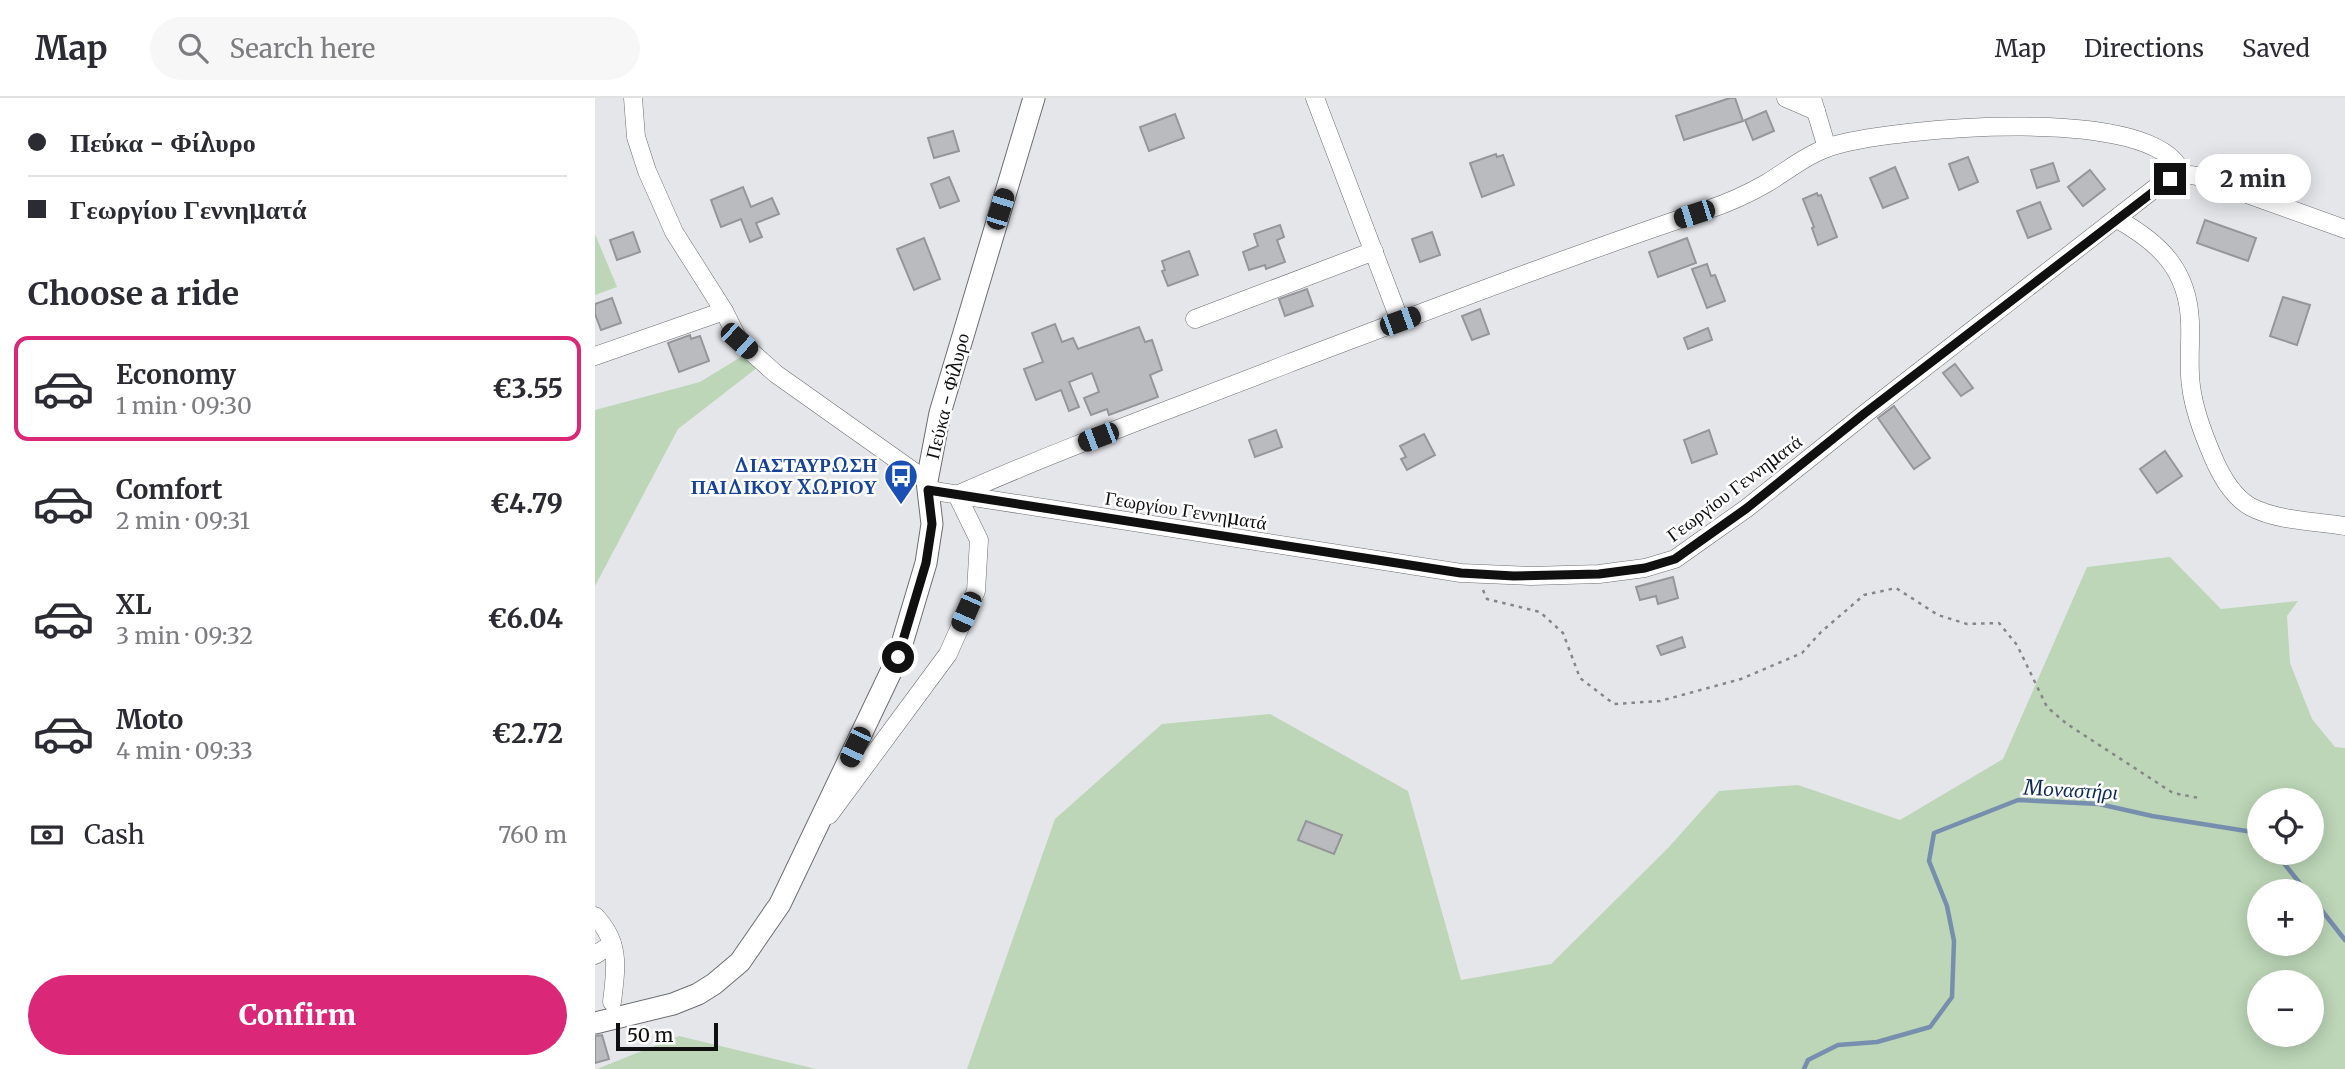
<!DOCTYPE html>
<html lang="en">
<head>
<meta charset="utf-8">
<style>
	body { margin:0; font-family:Merriweather,serif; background:#f7f7f7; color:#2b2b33; height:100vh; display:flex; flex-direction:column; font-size:26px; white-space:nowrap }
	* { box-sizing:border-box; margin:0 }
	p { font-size:23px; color:#7c7c81 }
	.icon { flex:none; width:38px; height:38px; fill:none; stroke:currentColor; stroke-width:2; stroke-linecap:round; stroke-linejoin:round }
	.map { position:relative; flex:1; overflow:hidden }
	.panel { display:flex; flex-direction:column; background:#fff; width:595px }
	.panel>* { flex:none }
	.banner { display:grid; align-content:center; height:154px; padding:0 28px; background:#fff }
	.buttons { position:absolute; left:1652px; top:690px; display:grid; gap:14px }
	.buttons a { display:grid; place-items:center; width:77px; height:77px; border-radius:50%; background:#fff; box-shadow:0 4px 18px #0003; font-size:35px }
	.scale { position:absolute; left:21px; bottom:18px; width:102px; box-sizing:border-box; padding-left:7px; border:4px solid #101011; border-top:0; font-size:19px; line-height:24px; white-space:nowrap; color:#101011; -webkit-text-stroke:5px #fff; paint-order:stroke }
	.end { position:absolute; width:32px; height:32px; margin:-16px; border:9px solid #101011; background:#fff; box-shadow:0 0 0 4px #fff }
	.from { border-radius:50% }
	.bubble { position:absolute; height:49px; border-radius:24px; background:#fff; box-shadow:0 4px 18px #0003; font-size:23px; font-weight:800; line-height:49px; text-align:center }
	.car { position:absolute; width:21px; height:42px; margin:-21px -10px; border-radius:9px; box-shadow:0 0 5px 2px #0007; background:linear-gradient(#222 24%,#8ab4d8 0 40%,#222 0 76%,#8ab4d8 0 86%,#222 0) }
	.banner b { display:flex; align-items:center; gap:24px; height:66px; font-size:26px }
	.banner b+b { border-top:2px solid #e1e1e2 }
	.banner i { width:18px; height:18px; background:#2b2b33 }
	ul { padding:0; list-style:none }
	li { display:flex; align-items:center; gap:21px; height:105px; margin:0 14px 10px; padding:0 14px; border:4px solid transparent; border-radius:14px }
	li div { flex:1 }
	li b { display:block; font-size:26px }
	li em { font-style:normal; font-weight:800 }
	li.on { border-color:#db2777 }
	li>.icon { width:63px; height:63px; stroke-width:1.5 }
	h2 { padding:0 28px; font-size:32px; line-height:84px }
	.pay { display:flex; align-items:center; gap:18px; height:77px; padding:0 28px; font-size:26px }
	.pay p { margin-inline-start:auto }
	.action { display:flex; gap:14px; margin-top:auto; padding:14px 28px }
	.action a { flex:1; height:80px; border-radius:42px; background:#db2777; color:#fff; font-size:28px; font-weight:800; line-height:80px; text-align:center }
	header { display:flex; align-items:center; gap:42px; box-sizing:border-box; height:98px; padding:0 35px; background:#fff; border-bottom:2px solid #e1e1e2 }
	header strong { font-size:33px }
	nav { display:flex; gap:38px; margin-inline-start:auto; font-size:24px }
	.search { width:490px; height:63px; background:#f7f7f7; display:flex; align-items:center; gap:18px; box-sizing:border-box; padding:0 24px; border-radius:38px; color:#7c7c81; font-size:26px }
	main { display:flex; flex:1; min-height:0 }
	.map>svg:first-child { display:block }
	.green { fill:#bcd6b7; fill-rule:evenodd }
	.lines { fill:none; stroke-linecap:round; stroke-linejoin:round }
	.stream { stroke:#788eae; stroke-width:4.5 }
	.building { fill:#babbbf; stroke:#95969a; stroke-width:2 }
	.minor-casing { stroke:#6d6e71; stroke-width:19 }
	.major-casing { stroke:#6d6e71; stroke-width:23 }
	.path { stroke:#868689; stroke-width:2.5; stroke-dasharray:3.5 5; stroke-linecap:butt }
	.minor { stroke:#fff; stroke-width:18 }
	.major { stroke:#fff; stroke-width:21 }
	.route { stroke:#101011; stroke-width:9 }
	.labels { text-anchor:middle; stroke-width:5; stroke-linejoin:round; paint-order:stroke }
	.street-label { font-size:19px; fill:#101011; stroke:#fff }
	.transit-label { font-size:19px; font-weight:bold; fill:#164399; stroke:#fff; text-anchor:end }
	.water-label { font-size:21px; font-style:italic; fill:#0c2a53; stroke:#fff }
</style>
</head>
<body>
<header>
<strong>Map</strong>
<div class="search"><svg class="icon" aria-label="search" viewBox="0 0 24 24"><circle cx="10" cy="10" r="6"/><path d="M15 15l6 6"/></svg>Search here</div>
<nav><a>Map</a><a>Directions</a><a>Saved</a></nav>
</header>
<main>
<section class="panel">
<div class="banner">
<b><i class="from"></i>Πεύκα - Φίλυρο</b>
<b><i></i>Γεωργίου Γεννηματά</b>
</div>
<h2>Choose a ride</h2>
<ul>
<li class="on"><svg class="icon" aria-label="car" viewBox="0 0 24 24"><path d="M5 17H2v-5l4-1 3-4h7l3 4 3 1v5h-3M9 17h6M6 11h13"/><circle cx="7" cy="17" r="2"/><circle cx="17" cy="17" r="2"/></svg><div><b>Economy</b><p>1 min · 09:30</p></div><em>€3.55</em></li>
<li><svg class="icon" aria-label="car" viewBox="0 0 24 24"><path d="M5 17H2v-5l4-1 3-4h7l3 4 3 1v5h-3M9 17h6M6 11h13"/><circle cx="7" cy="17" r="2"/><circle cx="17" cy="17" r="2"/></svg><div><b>Comfort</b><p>2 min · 09:31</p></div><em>€4.79</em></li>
<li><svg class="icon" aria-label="car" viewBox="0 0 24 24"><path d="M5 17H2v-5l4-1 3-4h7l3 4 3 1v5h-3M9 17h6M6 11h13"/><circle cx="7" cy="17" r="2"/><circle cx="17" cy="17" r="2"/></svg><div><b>XL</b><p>3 min · 09:32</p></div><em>€6.04</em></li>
<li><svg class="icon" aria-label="car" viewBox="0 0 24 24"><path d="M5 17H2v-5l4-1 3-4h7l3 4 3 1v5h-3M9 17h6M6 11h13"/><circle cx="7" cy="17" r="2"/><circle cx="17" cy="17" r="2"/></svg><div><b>Moto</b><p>4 min · 09:33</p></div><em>€2.72</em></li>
</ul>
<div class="pay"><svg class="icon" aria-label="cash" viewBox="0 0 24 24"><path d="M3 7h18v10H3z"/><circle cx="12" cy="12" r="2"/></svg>Cash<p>760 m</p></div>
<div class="action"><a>Confirm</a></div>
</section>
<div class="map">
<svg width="1750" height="971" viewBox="0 0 1750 971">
	<rect width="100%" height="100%" fill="#e5e6ea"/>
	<g class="green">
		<polygon points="0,136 22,189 0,197"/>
		<polygon points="149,257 163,269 83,331 0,488 0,312 105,284"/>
		<path d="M1575,459L1626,511L1703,503L1692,518L1695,565L1717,621L1740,649L1750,650V971H372L460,721L567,626L675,616L813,693L866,882L956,866L1073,750L1124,693L1203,687L1305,722L1408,661L1492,469ZM1664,702H1717V754H1664ZM1664,793H1717V845H1664ZM1664,884H1717V936H1664Z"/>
		<polygon points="84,938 221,971 2,971"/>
	</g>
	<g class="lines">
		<g class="stream">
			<polyline points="1680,754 1711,793"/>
			<polyline points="1717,800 1750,842"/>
			<polyline points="1209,971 1213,962 1243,947 1282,944 1335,929 1357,899 1359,843 1352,808 1334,763 1339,735 1423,702 1504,706 1557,718 1664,735"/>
		</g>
	</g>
	<g class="building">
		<polygon points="1135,0 1140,0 1148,23 1089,42 1081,18"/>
		<polygon points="1171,13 1179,33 1158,42 1150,22"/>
		<polygon points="580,16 589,40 554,53 545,29"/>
		<polygon points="358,33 364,53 339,60 333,40"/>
		<polygon points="901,56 902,59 908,57 919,87 887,99 875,65"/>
		<polygon points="1373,59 1383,84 1364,92 1354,66"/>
		<polygon points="1458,65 1464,83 1442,90 1436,72"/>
		<polygon points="1300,69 1313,100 1288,110 1275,80"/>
		<polygon points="1495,72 1510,91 1488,108 1473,89"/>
		<polygon points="354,79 364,103 345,110 336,86"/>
		<polygon points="148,89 156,109 177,100 184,116 161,125 167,139 155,144 146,121 126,129 116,102"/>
		<polygon points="1222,95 1223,98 1226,97 1242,139 1223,147 1217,130 1219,129 1208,101"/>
		<polygon points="1445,104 1456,131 1433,140 1422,113"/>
		<polygon points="1610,122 1661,140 1653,163 1602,145"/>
		<polygon points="685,127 689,139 682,142 690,164 671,171 670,167 654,172 648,154 663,148 659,136"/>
		<polygon points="38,134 45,154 22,162 15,142"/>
		<polygon points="837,134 845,157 825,164 817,141"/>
		<polygon points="329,140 345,181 319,192 302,151"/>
		<polygon points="1092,140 1101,165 1063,179 1054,154"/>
		<polygon points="594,153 603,177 573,188 567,173 570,172 567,163"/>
		<polygon points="1112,166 1116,178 1120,177 1130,203 1112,210 1097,171"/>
		<polygon points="712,191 718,208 690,218 684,201"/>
		<polygon points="1688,199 1715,207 1702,247 1675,238"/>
		<polygon points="17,200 26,225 6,232 0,216 0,206"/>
		<polygon points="885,211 894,236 877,242 867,218"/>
		<polygon points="460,226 467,244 478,240 483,251 544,229 550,244 557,242 567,272 555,277 563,299 514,317 512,311 496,317 489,300 504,294 497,275 474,284 484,309 474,313 466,292 441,302 429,271 448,264 437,235"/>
		<polygon points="1113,230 1117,242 1093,251 1089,240"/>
		<polygon points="95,237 96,241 105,238 114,263 84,274 73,245"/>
		<polygon points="1360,266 1378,290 1366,298 1348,275"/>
		<polygon points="1299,308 1335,360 1319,371 1283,320"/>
		<polygon points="681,332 687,349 660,359 654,342"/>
		<polygon points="1114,332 1122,356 1097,365 1089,342"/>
		<polygon points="829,336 840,357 812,372 806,361 811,359 805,348"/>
		<polygon points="1570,353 1587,378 1562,395 1545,371"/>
		<polygon points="1078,479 1083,500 1063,506 1061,498 1045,502 1041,489"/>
		<polygon points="1087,539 1090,549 1066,557 1062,548"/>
		<polygon points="711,723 747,737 739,756 703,742"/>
		<polygon points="7,937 14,961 0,965 0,938"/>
	</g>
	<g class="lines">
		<g class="minor-casing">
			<g id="minor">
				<polyline points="38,0 41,39 52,73 79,134 129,213 144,243 181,276 332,383"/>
				<polyline points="720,0 805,223"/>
				<polyline points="1191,0 1221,13"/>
				<polyline points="1217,0 1232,50"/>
				<path d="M1522,121C1565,145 1593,172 1595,224C1596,245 1593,267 1596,288C1599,313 1608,336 1618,359C1626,378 1638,399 1656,409C1683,423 1720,423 1750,428"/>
				<polyline points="600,221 779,153"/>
				<polyline points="0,258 129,213"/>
				<path d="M333,392L866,475L936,478L1004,476L1050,470L1080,461L1152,410L1271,315L1559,91C1573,81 1584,74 1602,78L1750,131"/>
				<path d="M234,717L353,556L381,493L384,442L362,397C470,349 582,309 692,266C832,213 971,159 1112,112C1133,105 1153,96 1172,85C1195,71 1215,54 1241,47C1301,30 1562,5 1587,76"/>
				<path d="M0,818C26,845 21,870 17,904"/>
				<polyline points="0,857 17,846"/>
			</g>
		</g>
		<g class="major-casing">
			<polyline id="major" points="0,925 78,906 103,896 119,886 145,864 185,806 303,559 331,465 337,426 332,383 345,315 439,0"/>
		</g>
		<polyline class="path" points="888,492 892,501 945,514 968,535 985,580 1019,606 1065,603 1146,581 1207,555 1226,534 1269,497 1301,490 1343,517 1372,526 1404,525 1422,547 1452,609 1472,626 1578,695 1604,700"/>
		<use href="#minor" class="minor"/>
		<use href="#major" class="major"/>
	</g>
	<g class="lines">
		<polyline class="route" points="303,559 331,465 337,426 333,392 866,475 919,478 1004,476 1050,470 1080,461 1152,410 1270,315 1575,81"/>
	</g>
	<defs>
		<g id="bus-pin" transform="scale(1.75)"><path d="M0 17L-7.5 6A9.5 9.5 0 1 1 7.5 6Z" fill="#1a4fb4" stroke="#fff"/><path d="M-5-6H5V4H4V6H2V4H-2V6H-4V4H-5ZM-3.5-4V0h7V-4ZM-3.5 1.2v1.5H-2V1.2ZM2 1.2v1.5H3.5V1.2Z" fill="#fff"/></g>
	</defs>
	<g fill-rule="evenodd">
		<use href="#bus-pin" x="306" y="378"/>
	</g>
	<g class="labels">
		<g class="street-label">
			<text transform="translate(352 298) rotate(-76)" y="7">Πεύκα - Φίλυρο</text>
			<text transform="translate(1139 390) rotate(-37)" y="7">Γεωργίου Γεννηματά</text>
			<text transform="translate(591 412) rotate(9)" y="7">Γεωργίου Γεννηματά</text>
		</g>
		<g class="transit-label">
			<text x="282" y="374">ΔΙΑΣΤΑΥΡΩΣΗ<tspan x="282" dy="22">ΠΑΙΔΙΚΟΥ ΧΩΡΙΟΥ</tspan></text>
		</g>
		<g class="water-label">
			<text transform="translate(1476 692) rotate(3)" y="7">Μοναστήρι</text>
		</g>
	</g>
</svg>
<div class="buttons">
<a><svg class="icon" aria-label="locate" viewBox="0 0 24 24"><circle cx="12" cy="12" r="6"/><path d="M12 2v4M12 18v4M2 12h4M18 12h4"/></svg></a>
<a>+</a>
<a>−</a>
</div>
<div class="scale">50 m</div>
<i class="end from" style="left:303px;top:559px"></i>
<i class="end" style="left:1575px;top:81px"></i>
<div class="bubble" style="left:1600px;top:56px;width:116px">2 min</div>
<i class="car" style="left:405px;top:111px;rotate:17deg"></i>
<i class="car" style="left:1099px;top:116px;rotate:252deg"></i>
<i class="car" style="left:805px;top:223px;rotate:70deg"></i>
<i class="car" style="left:144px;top:243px;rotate:132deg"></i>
<i class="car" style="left:503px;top:339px;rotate:249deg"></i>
<i class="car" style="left:371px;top:514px;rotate:204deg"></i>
<i class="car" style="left:260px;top:649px;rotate:205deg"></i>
</div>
</main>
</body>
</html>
